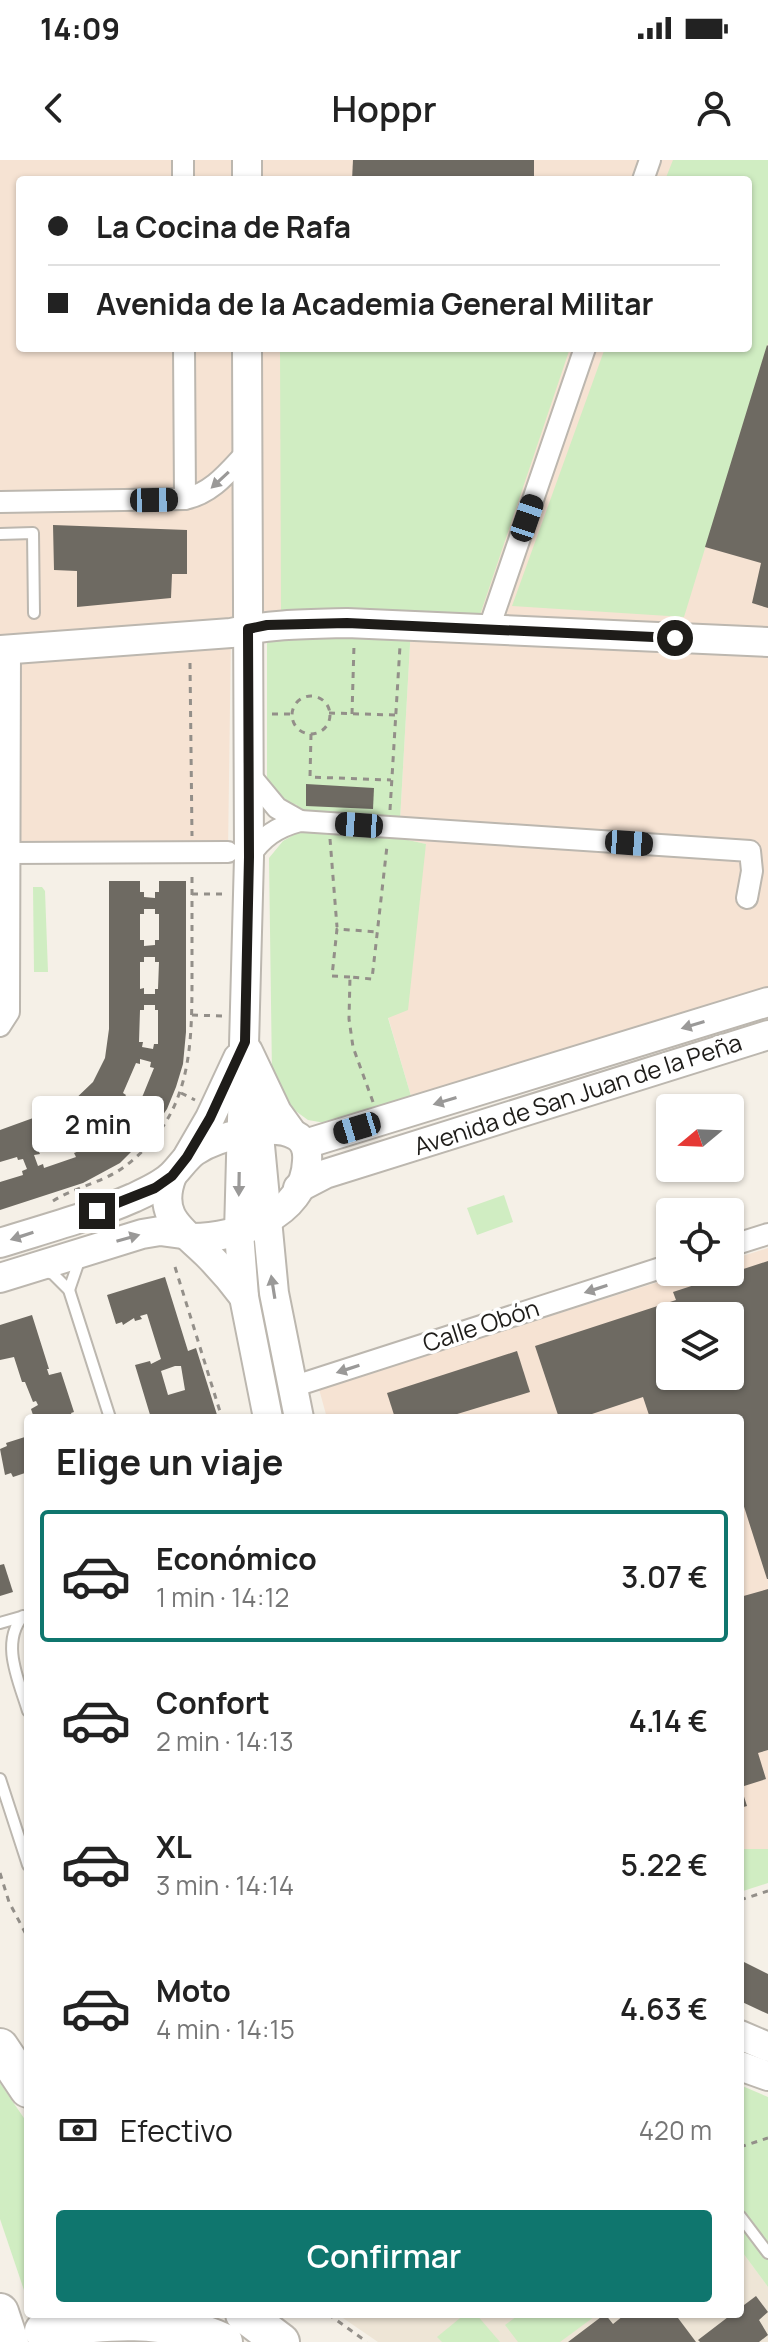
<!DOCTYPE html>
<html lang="es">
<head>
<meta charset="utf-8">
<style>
	body { margin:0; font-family:Manrope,sans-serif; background:#f2f2f2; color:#222; height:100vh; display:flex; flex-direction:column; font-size:30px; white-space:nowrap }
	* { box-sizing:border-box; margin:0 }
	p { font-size:26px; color:#767676 }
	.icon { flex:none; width:44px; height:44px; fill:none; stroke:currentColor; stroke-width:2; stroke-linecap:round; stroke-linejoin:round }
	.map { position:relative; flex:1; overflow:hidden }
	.details { position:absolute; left:24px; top:1254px; width:720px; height:904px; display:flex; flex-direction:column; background:#fff; border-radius:8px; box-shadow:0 2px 6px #0004 }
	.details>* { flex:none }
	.guide { position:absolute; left:16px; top:16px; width:736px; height:176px; border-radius:8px; box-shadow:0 2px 6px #0004; display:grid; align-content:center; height:176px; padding:0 32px; background:#fff }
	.needle { width:52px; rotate:251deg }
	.tools { position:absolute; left:656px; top:934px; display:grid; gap:16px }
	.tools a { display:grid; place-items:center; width:88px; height:88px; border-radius:8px; background:#fff; box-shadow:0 2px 6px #0004; font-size:40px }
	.end { position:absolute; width:36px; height:36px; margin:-18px; border:10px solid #1e1c19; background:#fff; box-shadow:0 0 0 4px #fff }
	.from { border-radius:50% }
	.bubble { position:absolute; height:56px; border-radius:8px; background:#fff; box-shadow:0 2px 6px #0004; font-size:26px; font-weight:600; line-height:56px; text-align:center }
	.car { position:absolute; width:24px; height:48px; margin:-24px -12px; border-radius:10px; box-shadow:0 0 6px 2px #0007; background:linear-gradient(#222 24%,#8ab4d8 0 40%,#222 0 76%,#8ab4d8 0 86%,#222 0) }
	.guide b { display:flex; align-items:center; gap:28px; height:76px; font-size:30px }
	.guide b+b { border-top:2px solid #e0e0e0 }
	.guide i { width:20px; height:20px; background:#222 }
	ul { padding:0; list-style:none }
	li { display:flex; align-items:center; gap:24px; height:132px; margin:0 16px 12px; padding:0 16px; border:4px solid transparent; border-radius:8px }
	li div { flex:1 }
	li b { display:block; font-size:30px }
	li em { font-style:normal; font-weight:600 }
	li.on { border-color:#0f766e }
	li>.icon { width:72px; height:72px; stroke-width:1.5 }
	h2 { padding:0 32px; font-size:36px; line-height:96px }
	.pay { display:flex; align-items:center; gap:20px; height:88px; padding:0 32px; font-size:30px }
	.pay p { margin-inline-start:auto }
	.primary-button { display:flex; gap:16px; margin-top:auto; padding:16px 32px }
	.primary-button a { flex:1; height:92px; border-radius:8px; background:#0f766e; color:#fff; font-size:32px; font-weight:600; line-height:92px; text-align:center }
	.status { display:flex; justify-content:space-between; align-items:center; height:56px; padding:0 40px; background:#fff; direction:ltr }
	.status svg { height:22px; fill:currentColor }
	header { display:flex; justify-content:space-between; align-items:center; height:104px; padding:0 32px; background:#fff; font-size:36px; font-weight:600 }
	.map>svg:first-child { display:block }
	.industrial { fill:#f6e3d3; fill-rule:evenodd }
	.built { fill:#eee5d6 }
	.green { fill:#d0edc2 }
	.building { fill:#6e6a62; fill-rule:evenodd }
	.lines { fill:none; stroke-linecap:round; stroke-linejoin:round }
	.lane-casing { stroke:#bcb7af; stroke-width:14 }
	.street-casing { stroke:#bcb7af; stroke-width:24 }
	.secondary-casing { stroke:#bcb7af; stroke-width:32 }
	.highway-casing { stroke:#bcb7af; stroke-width:40 }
	.path { stroke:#938f89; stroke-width:3; stroke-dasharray:6 6; stroke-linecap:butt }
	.lane { stroke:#fff; stroke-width:10 }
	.street { stroke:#fff; stroke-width:20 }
	.secondary { stroke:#fff; stroke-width:28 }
	.highway { stroke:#fff; stroke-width:36 }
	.oneway { fill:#9a9998 }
	.route { stroke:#1e1c19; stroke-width:10 }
	.labels { text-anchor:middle; stroke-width:7; stroke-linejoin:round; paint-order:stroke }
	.street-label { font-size:24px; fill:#1e1c19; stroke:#fff }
</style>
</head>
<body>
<div class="status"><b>14:09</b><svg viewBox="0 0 49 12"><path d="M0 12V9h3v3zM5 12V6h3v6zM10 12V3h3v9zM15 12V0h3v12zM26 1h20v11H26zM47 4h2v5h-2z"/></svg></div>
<header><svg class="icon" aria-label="back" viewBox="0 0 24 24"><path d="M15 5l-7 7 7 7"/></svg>Hoppr<svg class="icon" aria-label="person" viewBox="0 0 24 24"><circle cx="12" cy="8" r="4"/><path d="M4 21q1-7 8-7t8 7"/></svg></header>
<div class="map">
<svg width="768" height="2182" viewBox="0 0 768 2182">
	<rect width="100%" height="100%" fill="#f5f0e7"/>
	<g class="industrial">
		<path d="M0,0H768V827L413,943L388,857L426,684L399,678L411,467L231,473L228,692L0,693ZM20,20H748V188H20Z"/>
		<path d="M768,1088V1689H740V1258H327L319,1229L690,1112H730V1100ZM670,1156H730V1216H670Z"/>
	</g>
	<polygon class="built" points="740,2089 768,2127 768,2182 378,2182 340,2156 740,2154"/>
	<g class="green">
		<polygon points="673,0 768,0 768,183 684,457 512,446 605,188 748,188 748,20 665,20"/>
		<polygon points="280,188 570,188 479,458 281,450"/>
		<polygon points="267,465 411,467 399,678 426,684 408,850 388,858 413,943 331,964 308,960 290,947 272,914 269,698 283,681 299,672 297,645 267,637"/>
		<polygon points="33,727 42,727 45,731 48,812 34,812"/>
		<polygon points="504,1035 513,1062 477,1075 467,1048"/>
		<polygon points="740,1689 768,1689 768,1723 740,1732"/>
		<polygon points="0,1923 28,1964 28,2142 0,2059"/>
		<polygon points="740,1925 768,1937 768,2127 740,2089"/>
		<polygon points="465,2154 476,2154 500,2182 442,2182 437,2177"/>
		<polygon points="520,2154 598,2154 560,2182 518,2182 505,2165"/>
	</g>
	<g class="building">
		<polygon points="353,0 534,0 534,20 352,20"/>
		<polygon points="767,185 768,186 768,448 752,443 761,403 705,387"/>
		<polygon points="53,365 187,370 187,414 172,414 171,438 77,447 77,411 54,410"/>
		<polygon points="306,624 374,628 373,649 306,646"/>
		<path d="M109,721H140V732H144V737L155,738V732H159V721H186V872L183,904L176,927L167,949L151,972L120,1003L83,1023L0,1050V1022L23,1015L22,1011L27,1009L23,999L18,1000L17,997L0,1002V970L69,945L93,922L105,898L109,869ZM144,749H155V754H159V780H155V785L144,786V780H140V754H144ZM144,797H155V802H159L158,829H155V834H144V828L140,829V802H144ZM144,845H155V850H158V884H154L153,889L142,887L143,882H139L140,850H144ZM140,899L151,902L150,907L154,908L143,935L138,944L135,941L132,946L123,940L126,935L123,933L136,903L140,904ZM117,948L125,955L122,959L125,961L98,985L96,982L91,985L86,975L90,973L88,969L110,950L113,952ZM68,980L70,983L75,981L79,991L74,993L76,997L44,1008L43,1004L38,1006L34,995L40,994L38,990Z"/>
		<path d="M768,1101V1419H767L740,1334V1258H650L643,1237L580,1258H559L535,1186L676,1140L673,1132ZM670,1156H730V1216H670Z"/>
		<path d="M165,1117L188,1191L196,1188L218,1258H194L193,1256L151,1258L135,1205L150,1201L151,1204L161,1199L147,1154L140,1156L142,1159L135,1161L134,1158L123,1165L122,1162L116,1164L107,1135ZM175,1206H181L185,1230L168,1235L161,1211Z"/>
		<polygon points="32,1155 49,1209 47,1209 49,1215 61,1212 74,1252 71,1253 73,1258 34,1258 31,1249 38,1245 36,1241 33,1242 25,1222 22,1222 14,1197 0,1200 0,1165"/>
		<polygon points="517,1191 530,1232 444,1258 395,1258 387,1233"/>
		<polygon points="28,1276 28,1312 13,1317 11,1313 5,1315 0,1289 7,1286 6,1283"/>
		<polygon points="4,1404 13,1432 0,1436 0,1405"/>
		<polygon points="768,1429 768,1590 758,1593 766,1619 741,1627 747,1646 740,1648 740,1437"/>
		<polygon points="740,1800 768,1814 768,1854 740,1841"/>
		<polygon points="756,2136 768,2152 759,2160 768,2175 759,2182 700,2182 698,2180 732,2154 740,2154 740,2148"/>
		<polygon points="605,2154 613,2164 623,2156 621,2154 675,2154 696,2182 568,2182"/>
	</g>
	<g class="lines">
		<g class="lane-casing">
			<g id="lane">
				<polyline points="0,374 33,373 34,453"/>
				<polyline points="45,1111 53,1114 69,1130 110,1258"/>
				<polyline points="69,1130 80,1098"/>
				<path d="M23,1456C0,1483 19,1521 28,1551"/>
				<polyline points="0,1463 21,1457"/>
				<polyline points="0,1619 28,1705"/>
				<polyline points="740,2056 768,2093"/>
			</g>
		</g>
		<g class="street-casing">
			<g id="street">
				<polyline points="183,0 183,20"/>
				<polyline points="643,20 650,0"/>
				<polyline points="184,188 185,339"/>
				<path d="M0,342L185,339C213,333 229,311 248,291"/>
				<polyline points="488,471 585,188"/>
				<polyline points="248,613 277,648 300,661"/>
				<polyline points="9,693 228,692"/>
				<path d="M249,697C262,677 277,667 300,661L750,691L752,711L747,738"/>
				<polyline points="0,866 9,852 10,489"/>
				<polyline points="730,1086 768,1074"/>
				<polyline points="292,1227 670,1105"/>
			</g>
		</g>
		<g class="secondary-casing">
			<g id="secondary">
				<polyline points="247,0 247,20"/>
				<polyline points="247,188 249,697 239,1073 244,1137 268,1258"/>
				<path d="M0,490L231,473C270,464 307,464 347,463L768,482"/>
				<polyline points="248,891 277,952 290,970"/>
				<polyline points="257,954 274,1133 299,1258"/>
				<polyline points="305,984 768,842"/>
				<polyline points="188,996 210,958 238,898"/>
				<path d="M172,1016C156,1057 183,1070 207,1094C221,1108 233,1122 244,1137"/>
				<polyline points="298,1028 325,1014 768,875"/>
				<path d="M0,1083C44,1069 90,1057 133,1038C146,1032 160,1026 170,1017C179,1009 185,998 195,991C216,977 272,962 295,975C305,980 308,990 307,1001C305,1056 237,1078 192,1078"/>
				<polyline points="0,1118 142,1074 160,1071 182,1074"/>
				<polyline points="740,1875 768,1887"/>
				<polyline points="740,1906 768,1916"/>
			</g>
		</g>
		<g class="highway-casing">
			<g id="highway">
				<polyline points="0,1887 28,1929"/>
				<polyline points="0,2152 10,2182"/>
				<polyline points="244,2154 281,2182"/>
				<path d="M43,2171C105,2160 165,2155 224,2182"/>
			</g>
		</g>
		<g class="path">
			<polyline points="190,503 192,676"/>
			<circle cx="311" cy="555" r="19"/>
			<polyline points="329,553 395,555"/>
			<polyline points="272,554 292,554"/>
			<polyline points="352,554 354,485"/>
			<polyline points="311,574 310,617 391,620"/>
			<polyline points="390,650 400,486"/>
			<polyline points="330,679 337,767"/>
			<polyline points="192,734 224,734"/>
			<polyline points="350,817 332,816 337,769 378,772"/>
			<polyline points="192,855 222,856"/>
			<polyline points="181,933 195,940"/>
			<polyline points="373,942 353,887 349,859 350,817 372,819 387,686"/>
			<path d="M53,1041C75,1027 102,1023 124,1007C189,958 192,896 192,821C192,784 192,748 192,711"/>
			<polyline points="175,1107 222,1258"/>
			<polyline points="0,1713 9,1742 28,1778"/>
			<polyline points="740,1740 768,1731"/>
			<polyline points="740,1987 768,1978"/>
			<polyline points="328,2154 367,2182"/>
		</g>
		<use href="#lane" class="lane"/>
		<use href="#street" class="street"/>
		<use href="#secondary" class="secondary"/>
		<use href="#highway" class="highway"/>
	</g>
	<defs><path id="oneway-solid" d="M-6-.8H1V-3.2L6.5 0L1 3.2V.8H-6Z" transform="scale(2)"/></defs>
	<g class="oneway">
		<use href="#oneway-solid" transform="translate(220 320) rotate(137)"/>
		<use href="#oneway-solid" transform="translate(693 865) rotate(163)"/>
		<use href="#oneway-solid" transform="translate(445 941) rotate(163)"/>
		<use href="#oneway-solid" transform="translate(239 1024) rotate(91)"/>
		<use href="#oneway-solid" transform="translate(22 1076) rotate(162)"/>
		<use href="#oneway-solid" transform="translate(128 1078) rotate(-16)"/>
		<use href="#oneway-solid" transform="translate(273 1127) rotate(-99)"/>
		<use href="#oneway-solid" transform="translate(596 1129) rotate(162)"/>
		<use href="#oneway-solid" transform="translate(348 1209) rotate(162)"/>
	</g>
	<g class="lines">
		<polyline class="route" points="97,1051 155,1028 172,1016 187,997 210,958 245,882 249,697 248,469 267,465 347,463 675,478"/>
	</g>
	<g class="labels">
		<g class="street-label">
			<text transform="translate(578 935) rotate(-18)" y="8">Avenida de San Juan de la Peña</text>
			<text transform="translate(481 1166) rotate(-18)" y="8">Calle Obón</text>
		</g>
	</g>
</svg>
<div class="tools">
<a><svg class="needle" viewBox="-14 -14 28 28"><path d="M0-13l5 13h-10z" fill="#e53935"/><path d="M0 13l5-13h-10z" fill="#767676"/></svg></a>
<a><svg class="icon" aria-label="locate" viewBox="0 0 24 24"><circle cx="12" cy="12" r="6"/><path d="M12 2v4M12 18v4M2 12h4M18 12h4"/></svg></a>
<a><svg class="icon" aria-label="layers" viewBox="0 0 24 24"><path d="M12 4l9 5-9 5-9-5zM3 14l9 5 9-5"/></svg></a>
</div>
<i class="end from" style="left:675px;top:478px"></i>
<i class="end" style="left:97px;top:1051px"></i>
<div class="bubble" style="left:32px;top:936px;width:132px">2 min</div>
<i class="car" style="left:154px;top:340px;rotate:89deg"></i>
<i class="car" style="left:527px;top:358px;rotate:19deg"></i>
<i class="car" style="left:359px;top:665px;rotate:274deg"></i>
<i class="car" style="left:629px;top:683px;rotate:94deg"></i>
<i class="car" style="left:357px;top:968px;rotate:253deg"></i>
<div class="guide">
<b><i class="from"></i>La Cocina de Rafa</b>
<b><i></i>Avenida de la Academia General Militar</b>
</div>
<section class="details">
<h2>Elige un viaje</h2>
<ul>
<li class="on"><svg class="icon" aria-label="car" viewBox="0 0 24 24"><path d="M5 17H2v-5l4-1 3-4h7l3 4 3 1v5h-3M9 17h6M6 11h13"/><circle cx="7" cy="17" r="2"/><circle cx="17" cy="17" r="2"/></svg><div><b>Económico</b><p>1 min · 14:12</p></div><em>3.07 €</em></li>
<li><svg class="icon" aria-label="car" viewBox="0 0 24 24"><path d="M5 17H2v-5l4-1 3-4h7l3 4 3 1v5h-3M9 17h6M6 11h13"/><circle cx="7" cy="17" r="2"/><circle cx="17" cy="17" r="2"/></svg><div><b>Confort</b><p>2 min · 14:13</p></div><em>4.14 €</em></li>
<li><svg class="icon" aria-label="car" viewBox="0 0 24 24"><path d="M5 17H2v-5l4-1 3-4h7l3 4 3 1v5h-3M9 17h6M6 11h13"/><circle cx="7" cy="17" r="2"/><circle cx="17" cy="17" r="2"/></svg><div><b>XL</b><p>3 min · 14:14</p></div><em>5.22 €</em></li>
<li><svg class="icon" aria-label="car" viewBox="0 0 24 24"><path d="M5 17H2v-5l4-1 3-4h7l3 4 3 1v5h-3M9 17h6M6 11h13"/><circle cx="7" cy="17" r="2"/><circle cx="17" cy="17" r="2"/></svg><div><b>Moto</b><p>4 min · 14:15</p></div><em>4.63 €</em></li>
</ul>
<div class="pay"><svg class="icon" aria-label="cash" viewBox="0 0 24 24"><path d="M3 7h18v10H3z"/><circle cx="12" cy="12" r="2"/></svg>Efectivo<p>420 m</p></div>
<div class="primary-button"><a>Confirmar</a></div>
</section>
</div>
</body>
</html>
